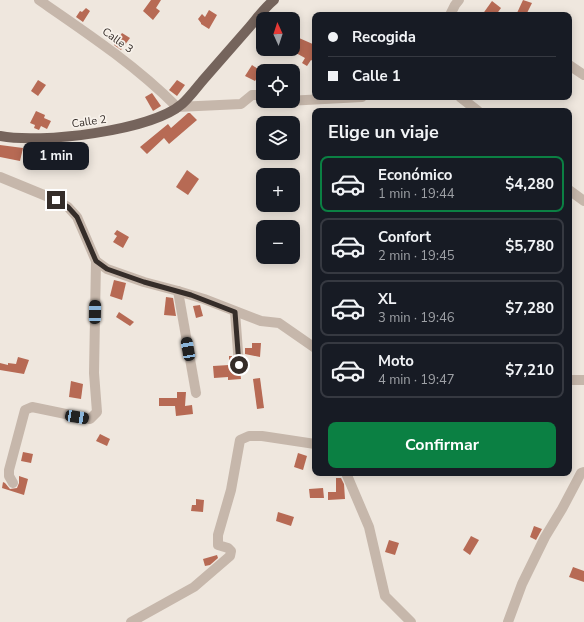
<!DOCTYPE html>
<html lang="es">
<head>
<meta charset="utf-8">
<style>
	body { margin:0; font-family:"Nunito Sans",sans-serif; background:#20242c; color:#f1f3f6; height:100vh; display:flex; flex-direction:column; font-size:15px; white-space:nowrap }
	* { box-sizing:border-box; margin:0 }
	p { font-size:13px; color:#9ea1a6 }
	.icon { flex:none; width:22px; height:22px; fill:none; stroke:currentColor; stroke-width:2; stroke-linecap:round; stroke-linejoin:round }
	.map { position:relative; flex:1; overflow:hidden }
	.panel { position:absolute; left:312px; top:108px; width:260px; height:368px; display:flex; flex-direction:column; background:#171b24; border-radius:8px; box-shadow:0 2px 10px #0003 }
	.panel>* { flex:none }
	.hud { position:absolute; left:312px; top:12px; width:260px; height:88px; border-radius:8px; box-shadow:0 2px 10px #0003; display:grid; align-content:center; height:88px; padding:0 16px; background:#171b24 }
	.needle { width:26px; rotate:357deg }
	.buttons { position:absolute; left:256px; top:12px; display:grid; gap:8px }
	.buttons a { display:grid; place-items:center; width:44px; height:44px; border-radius:8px; background:#171b24; box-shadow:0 2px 10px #0003; font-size:20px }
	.end { position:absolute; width:18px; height:18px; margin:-9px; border:5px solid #352d29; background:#fff; box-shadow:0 0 0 2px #fff }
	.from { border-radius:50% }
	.bubble { position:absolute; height:28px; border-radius:8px; background:#171b24; box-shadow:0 2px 10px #0003; font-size:13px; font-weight:700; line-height:28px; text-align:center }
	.car { position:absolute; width:12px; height:24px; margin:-12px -6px; border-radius:5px; box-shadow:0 0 3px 1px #0007; background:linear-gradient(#222 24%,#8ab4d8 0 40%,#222 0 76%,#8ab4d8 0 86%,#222 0) }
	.hud b { display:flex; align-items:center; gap:14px; height:38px; font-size:15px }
	.hud b+b { border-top:1px solid #363941 }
	.hud i { width:10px; height:10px; background:#f1f3f6 }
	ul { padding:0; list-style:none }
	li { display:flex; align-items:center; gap:12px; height:56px; margin:0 8px 6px; padding:0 8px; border:2px solid #363941; border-radius:8px }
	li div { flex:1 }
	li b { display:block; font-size:15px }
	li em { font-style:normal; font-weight:700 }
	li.on { border-color:#0b8043 }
	li>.icon { width:36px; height:36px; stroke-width:1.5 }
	h2 { padding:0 16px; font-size:18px; line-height:48px }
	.cta { display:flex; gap:8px; margin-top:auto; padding:8px 16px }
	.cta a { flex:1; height:46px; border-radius:8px; background:#0b8043; color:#fff; font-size:16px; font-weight:700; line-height:46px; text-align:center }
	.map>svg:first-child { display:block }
	.building { fill:#b76a54 }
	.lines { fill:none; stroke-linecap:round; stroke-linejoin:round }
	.minor { stroke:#c6b7ab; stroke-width:10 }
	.major { stroke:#75645c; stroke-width:10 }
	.route { stroke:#352d29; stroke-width:5 }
	.labels { text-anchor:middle; stroke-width:3.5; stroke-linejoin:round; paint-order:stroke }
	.street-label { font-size:11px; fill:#352d29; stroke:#f7f1ea }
</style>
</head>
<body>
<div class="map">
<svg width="584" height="622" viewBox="0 0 584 622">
	<rect width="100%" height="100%" fill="#efe7de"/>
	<g class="building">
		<polygon points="151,0 161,0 156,8 160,11 153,20 143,11"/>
		<polygon points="523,0 532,3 526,15 517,13"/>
		<polygon points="492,1 501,8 496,15 482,15"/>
		<polygon points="86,8 90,11 83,22 76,17 80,11 82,12"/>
		<polygon points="209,10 217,15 209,29 201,24 201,23 198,19 202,14 205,17"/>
		<polygon points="122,33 130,38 121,50 114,45"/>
		<polygon points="299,38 315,45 315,57 313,61 311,60 307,66 302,63 305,58 296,53 298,50 293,48"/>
		<polygon points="252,65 261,71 255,81 245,76"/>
		<polygon points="38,80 46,85 38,96 31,91"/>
		<polygon points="177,80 185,85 177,96 169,90"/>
		<polygon points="152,93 161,106 153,111 145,97"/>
		<polygon points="36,111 45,115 44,118 51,121 47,129 41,126 39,130 34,128 35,125 30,123"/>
		<polygon points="188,113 190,113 197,120 169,144 164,138 147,154 140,147 168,124 171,128"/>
		<polygon points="0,145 23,148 20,161 0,157"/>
		<polygon points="82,148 83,157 69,158 68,149"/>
		<polygon points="36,149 48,152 46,163 34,160"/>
		<polygon points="187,170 199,179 188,195 176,187"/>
		<polygon points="117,230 129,237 123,248 113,242 117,236 114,234"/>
		<polygon points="114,280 126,283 122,300 110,296"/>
		<polygon points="166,297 173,298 176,316 164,315"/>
		<polygon points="200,305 203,316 196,318 193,306"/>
		<polygon points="119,312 134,322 130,326 116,317"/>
		<polygon points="252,343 261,343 260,357 245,354 245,348 252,348"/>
		<polygon points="229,356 232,356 234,369 240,371 241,379 228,380 228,377 214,378 213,366 229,365"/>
		<polygon points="18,357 29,360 24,374 0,370 0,363 8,365 8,363 16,364"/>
		<polygon points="260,378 264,408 257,409 253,379"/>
		<polygon points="71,381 83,384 81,399 69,397"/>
		<polygon points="177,392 186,392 185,406 192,405 193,414 176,416 175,406 159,406 159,398 177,398"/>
		<polygon points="100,434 110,439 107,446 96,441"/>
		<polygon points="23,452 33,454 31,463 21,461"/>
		<polygon points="298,453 307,456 303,470 294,467"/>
		<polygon points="19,476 28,479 24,495 2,488 3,482 5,483 10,489 17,488 19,483"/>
		<polygon points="336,478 341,478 344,484 345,499 328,500 328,492 336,492"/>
		<polygon points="323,488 324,498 310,498 309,489"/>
		<polygon points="196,499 204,500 203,512 191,511 192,505 196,505"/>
		<polygon points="278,512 294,517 291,526 276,521"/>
		<polygon points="534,526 542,529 536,540 530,537"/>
		<polygon points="471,536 479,540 470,555 463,550"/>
		<polygon points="389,540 399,543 395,555 385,552"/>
		<polygon points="217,555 218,558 210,565 205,566 203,559"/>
		<polygon points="573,567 584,571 584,582 569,577"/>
	</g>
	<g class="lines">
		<g class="minor">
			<path d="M39,0C87,33 135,65 177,107L241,104L252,95H263"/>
			<polyline points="450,15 455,5 459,0"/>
			<polyline points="569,65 584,75"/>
			<polyline points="460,97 478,111"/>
			<polyline points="287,101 362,97"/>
			<polyline points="0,177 56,200 68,207 77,217 96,261 94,373 97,412 90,419 32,407 25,410 9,470 9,476 13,483"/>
			<polyline points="569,190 584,201"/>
			<polyline points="96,261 107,269 144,282 178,291 204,299 261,321 279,323 315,348"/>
			<polyline points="178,291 196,393"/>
			<polyline points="235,312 239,365"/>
			<polyline points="569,380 584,380"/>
			<polyline points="346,473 369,527 385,596 411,622"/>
			<polyline points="131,622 194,587 230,556 231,551 228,548 218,545 218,535 231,490 240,440 249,436 262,436 315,444"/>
			<polyline points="508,622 522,584 545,537 562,509 581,473 584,472"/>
		</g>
		<path class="major" d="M0,136C40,144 151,131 182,104C190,97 197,87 204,79C218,63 232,47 246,31C256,20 263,9 274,0"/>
	</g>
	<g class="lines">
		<polyline class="route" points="56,200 68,207 77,217 96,261 107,269 144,282 191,295 235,312 239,365"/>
	</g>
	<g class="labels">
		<g class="street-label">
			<text transform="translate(118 40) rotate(36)" y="4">Calle 3</text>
			<text transform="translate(89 121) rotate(-8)" y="4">Calle 2</text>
		</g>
	</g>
</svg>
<div class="buttons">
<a><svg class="needle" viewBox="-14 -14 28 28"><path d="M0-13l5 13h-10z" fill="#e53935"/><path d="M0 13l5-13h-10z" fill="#9ea1a6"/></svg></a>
<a><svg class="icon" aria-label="locate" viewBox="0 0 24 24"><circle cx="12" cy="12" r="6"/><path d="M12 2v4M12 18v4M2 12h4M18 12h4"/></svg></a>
<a><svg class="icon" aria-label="layers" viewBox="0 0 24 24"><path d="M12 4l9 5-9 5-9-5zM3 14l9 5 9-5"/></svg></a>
<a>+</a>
<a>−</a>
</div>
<i class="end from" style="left:239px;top:365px"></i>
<i class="end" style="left:56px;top:200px"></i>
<div class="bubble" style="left:23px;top:142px;width:66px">1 min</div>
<i class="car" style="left:95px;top:312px;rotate:1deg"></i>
<i class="car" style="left:188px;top:349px;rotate:350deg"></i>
<i class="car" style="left:77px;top:417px;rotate:99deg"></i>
<div class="hud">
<b><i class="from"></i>Recogida</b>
<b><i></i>Calle 1</b>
</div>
<section class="panel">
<h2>Elige un viaje</h2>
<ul>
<li class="on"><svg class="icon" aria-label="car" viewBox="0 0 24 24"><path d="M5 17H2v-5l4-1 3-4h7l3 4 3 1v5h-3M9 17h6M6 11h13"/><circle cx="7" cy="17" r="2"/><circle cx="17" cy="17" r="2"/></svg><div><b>Económico</b><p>1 min · 19:44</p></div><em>$4,280</em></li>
<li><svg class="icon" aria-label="car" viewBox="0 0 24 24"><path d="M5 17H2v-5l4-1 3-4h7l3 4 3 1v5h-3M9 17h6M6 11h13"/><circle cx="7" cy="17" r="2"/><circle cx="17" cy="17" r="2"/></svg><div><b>Confort</b><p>2 min · 19:45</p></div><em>$5,780</em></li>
<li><svg class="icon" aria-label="car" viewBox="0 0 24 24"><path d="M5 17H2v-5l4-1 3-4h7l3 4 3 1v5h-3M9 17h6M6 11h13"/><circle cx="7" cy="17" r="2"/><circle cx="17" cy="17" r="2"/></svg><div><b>XL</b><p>3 min · 19:46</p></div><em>$7,280</em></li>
<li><svg class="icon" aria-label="car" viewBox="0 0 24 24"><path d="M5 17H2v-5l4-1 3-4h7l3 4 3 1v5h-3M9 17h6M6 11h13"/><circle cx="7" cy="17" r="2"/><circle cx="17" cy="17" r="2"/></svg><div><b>Moto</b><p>4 min · 19:47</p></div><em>$7,210</em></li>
</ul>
<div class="cta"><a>Confirmar</a></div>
</section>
</div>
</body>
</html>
